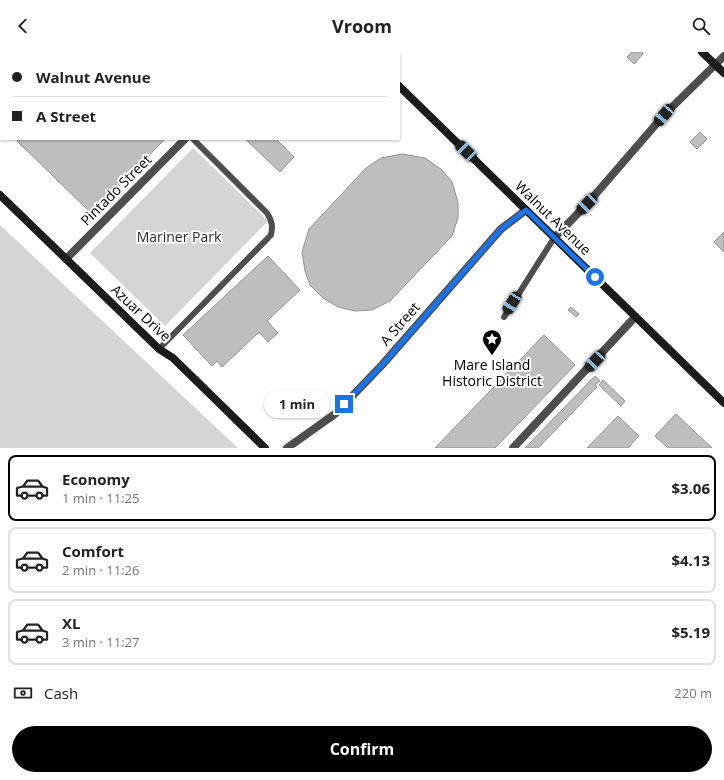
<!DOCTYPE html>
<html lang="en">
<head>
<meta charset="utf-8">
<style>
	body { margin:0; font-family:"Open Sans",sans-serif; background:#f2f2f2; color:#222; height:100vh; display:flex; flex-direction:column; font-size:15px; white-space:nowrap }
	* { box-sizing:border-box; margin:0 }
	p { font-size:13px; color:#767676 }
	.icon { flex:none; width:22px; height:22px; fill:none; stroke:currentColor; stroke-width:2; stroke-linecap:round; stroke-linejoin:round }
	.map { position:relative; height:396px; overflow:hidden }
	.drawer { display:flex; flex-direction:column; background:#fff; flex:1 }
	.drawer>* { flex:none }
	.top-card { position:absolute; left:0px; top:0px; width:400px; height:88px; box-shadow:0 1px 3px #0004; display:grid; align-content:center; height:88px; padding:0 12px; background:#fff }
	.end { position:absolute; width:18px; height:18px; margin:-9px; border:5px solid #1a73e8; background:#fff; box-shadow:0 0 0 2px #fff }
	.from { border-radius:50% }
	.bubble { position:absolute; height:28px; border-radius:14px; background:#fff; box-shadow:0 1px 3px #0004; font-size:13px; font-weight:700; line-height:28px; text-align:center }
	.car { position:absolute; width:12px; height:24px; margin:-12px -6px; border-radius:5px; box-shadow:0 0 3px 1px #0007; background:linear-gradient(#222 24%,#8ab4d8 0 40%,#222 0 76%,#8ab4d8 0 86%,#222 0) }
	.top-card b { display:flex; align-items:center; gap:14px; height:38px; font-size:15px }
	.top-card b+b { border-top:1px solid #e0e0e0 }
	.top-card i { width:10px; height:10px; background:#222 }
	ul { padding:7px 0 0; list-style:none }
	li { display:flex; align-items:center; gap:12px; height:66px; margin:0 8px 6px; padding:0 4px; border:2px solid #e0e0e0; border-radius:8px }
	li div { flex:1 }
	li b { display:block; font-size:15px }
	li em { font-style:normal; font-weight:700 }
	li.active { border-color:#000 }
	li>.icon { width:36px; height:36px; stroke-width:1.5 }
	.pay { display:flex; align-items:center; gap:10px; height:44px; padding:0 12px; font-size:15px }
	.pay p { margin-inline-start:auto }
	.action { display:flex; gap:8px; margin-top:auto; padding:8px 12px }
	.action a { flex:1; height:46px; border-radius:24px; background:#000; color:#fff; font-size:16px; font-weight:700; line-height:46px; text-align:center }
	header { display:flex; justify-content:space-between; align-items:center; height:52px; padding:0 12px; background:#fff; font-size:18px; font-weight:700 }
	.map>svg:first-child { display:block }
	.green { fill:#d5d5d5 }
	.building { fill:#bebebe; stroke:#929292 }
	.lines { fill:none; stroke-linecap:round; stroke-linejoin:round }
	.lane { stroke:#4e4e4e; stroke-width:6 }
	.street { stroke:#4e4e4e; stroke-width:8 }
	.secondary { stroke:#1b1b1b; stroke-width:8 }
	.route { stroke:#1a73e8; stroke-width:5 }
	.labels { text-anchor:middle; stroke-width:4; stroke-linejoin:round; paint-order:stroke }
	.street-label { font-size:14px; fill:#000; stroke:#fff }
	.park-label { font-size:14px; fill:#2c2c2c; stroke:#fff }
	.poi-label { font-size:14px; fill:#000; stroke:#fff }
</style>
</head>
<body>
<header><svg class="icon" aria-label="back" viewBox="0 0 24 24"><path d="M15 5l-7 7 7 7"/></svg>Vroom<svg class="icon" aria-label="search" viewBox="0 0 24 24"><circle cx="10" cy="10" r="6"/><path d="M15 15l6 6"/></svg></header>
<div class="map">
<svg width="724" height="396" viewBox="0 0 724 396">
	<rect width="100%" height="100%" fill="#fff"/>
	<g class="green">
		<polygon points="193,96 268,169 165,274 90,201"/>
		<polygon points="0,173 238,396 0,396"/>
	</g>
	<g class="building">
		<polygon points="104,0 250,0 103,1"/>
		<polygon points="632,0 642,0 643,2 634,12 627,5"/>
		<polygon points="700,80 707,87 697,97 690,90"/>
		<polygon points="19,87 165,87 92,162 17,89"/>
		<polygon points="245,87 276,87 294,105 280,120"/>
		<polygon points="402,102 425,106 442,118 452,130 458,150 458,166 452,184 390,249 372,258 355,259 338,255 323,246 310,233 305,219 302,200 309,177 366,116 381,106"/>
		<polygon points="724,180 724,200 714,190"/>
		<polygon points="268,204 300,238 267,269 278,281 268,290 259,280 222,315 217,309 212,314 183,283"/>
		<polygon points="571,255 579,262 576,265 568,258"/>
		<polygon points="544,283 575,313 495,396 435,396"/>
		<polygon points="595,324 600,329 595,333 597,335 538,396 525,396"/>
		<polygon points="603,328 625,349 621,354 599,333"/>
		<polygon points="676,362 712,396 668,396 655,384"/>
		<polygon points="618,364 639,384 628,396 587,396"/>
	</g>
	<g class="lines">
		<g class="lane">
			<polyline points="5,1 6,0"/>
			<polyline points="0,6 1,5"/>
			<polyline points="0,64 1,65"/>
			<polyline points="504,265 554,186"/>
			<path d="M159,297L271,183C273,174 272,169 267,161L193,87"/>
		</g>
		<g class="street">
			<polyline points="72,1 73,0"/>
			<polyline points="269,1 270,0"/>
			<polyline points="0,77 1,76"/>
			<polyline points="554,186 587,152 664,63 724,4"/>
			<polyline points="66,207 185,87"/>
			<polyline points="287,396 335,362 382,313 501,177 526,158"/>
			<polyline points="513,396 635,265"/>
		</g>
		<g class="secondary">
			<polyline points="365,0 366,1"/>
			<polyline points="702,0 724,21"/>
			<polyline points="399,34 724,351"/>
			<polyline points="0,143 159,297 173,306 265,396"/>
		</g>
	</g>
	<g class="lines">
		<polyline class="route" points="344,352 382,313 501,177 526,158 595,225"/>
	</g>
	<defs>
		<g id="sight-pin" transform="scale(1)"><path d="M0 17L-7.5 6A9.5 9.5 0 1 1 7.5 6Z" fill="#000" stroke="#fff"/><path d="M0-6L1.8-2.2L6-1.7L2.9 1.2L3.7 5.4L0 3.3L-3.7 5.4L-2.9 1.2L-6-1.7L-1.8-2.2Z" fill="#fff"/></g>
	</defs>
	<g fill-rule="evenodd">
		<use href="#sight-pin" x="492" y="287"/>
	</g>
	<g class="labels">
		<g class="street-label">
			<text transform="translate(116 138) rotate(-45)" y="5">Pintado Street</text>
			<text transform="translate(553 166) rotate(44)" y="5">Walnut Avenue</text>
			<text transform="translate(141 261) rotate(43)" y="5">Azuar Drive</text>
			<text transform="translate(400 272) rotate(-49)" y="5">A Street</text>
		</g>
		<g class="park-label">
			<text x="179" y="190">Mariner Park</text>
		</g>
		<g class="poi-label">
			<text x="492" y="318">Mare Island<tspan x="492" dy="16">Historic District</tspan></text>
		</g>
	</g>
</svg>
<i class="end from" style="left:595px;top:225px"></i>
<i class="end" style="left:344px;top:352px"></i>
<div class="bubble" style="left:264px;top:338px;width:66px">1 min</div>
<i class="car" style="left:664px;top:63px;rotate:220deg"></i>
<i class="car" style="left:466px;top:99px;rotate:314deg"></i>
<i class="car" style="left:587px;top:152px;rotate:225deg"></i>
<i class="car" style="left:512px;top:251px;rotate:212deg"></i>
<i class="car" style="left:595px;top:309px;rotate:223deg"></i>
<div class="top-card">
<b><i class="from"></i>Walnut Avenue</b>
<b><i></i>A Street</b>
</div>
</div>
<section class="drawer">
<ul>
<li class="active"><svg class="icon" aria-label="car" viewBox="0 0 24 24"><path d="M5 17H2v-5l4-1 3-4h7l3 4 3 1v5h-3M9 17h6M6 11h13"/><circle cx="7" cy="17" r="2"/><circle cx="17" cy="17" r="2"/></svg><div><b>Economy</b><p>1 min · 11:25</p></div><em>$3.06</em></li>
<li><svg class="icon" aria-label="car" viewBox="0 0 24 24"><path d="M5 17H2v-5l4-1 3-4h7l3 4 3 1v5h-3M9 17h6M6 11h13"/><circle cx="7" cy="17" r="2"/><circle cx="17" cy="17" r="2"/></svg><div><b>Comfort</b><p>2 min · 11:26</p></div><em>$4.13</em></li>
<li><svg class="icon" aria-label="car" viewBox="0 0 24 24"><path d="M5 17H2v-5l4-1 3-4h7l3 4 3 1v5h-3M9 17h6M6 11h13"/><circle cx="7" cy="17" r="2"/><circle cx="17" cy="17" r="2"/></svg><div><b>XL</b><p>3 min · 11:27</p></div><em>$5.19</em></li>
</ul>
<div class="pay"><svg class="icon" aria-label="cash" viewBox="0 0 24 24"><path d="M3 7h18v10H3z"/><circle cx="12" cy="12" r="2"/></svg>Cash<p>220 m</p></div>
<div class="action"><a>Confirm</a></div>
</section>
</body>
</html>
